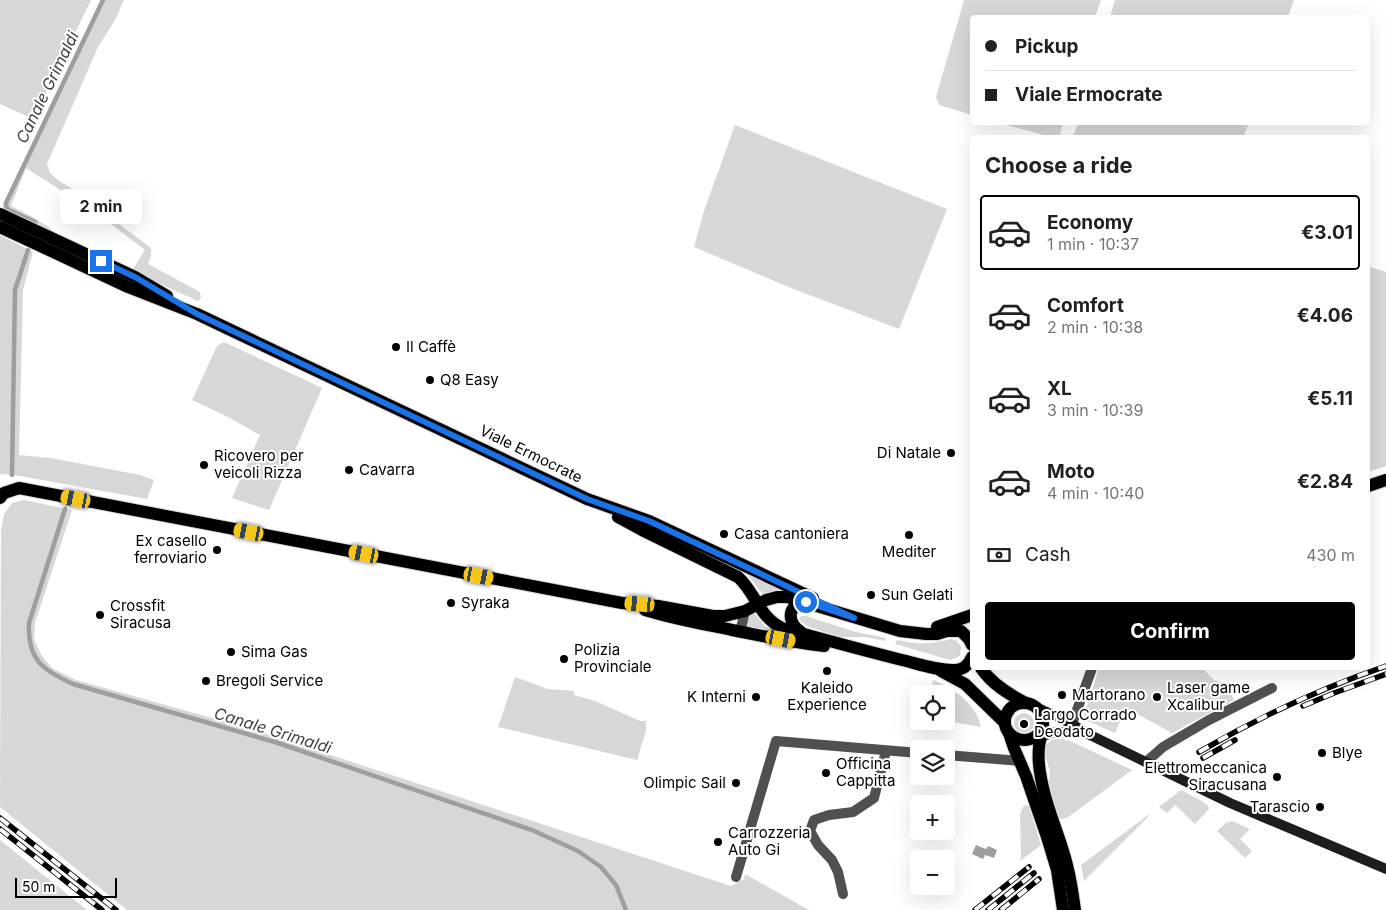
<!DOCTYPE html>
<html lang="en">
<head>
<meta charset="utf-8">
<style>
	body { margin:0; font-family:Inter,sans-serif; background:#f6f6f6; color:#202124; height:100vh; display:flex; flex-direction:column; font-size:19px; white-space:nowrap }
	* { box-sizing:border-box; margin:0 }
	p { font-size:16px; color:#757577 }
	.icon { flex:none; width:28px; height:28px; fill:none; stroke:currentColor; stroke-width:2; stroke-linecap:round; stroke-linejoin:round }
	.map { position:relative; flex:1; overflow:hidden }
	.sheet { position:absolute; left:970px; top:135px; width:400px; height:535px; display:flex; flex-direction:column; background:#fff; border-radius:5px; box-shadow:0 5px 20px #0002 }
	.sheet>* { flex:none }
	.banner { position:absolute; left:970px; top:15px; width:400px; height:110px; border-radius:5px; box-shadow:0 5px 20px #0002; display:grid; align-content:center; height:110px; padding:0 15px; background:#fff }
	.controls { position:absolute; left:910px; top:685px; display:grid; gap:10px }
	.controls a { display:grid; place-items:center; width:45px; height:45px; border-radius:5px; background:#fff; box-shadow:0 5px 20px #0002; font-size:25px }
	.scale { position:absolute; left:15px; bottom:12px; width:102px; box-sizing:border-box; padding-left:5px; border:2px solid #000; border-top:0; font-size:14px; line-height:18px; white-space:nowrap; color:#000; -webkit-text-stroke:4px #fff; paint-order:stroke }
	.end { position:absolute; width:22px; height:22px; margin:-11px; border:6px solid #1a73e8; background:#fff; box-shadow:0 0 0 2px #fff }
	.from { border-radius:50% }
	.bubble { position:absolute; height:35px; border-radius:5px; background:#fff; box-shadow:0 5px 20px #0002; font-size:16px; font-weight:700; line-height:35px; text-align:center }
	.car { position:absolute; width:15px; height:30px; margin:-15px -8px; border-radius:6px; box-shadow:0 0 4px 1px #0007; background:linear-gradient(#f5c518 24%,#345 0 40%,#f5c518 0 76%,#345 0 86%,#f5c518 0) }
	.banner b { display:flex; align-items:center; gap:18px; height:48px; font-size:19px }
	.banner b+b { border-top:1px solid #e0e0e0 }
	.banner i { width:12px; height:12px; background:#202124 }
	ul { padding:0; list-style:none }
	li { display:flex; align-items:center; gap:15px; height:75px; margin:0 10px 8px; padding:0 5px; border:2px solid transparent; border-radius:5px }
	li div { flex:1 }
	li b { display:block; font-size:19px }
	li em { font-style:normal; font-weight:700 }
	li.active { border-color:#000 }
	li>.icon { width:45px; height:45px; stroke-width:1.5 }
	h2 { padding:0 15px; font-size:22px; line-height:60px }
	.pay { display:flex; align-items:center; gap:12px; height:55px; padding:0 15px; font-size:19px }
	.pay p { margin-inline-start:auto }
	.cta { display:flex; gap:10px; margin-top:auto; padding:10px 15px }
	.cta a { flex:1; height:58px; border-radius:5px; background:#000; color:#fff; font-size:20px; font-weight:700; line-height:58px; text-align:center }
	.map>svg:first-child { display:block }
	.green { fill:#d7d7d7 }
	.water { fill:#9e9e9e }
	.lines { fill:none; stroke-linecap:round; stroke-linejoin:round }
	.stream { stroke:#9e9e9e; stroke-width:4.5 }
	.primary-casing { stroke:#dbdbdb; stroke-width:14 }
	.street { stroke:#505050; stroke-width:10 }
	.secondary { stroke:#1d1d1d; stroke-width:10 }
	.primary { stroke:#000; stroke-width:12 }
	.rail-casing { stroke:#000; stroke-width:5.5 }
	.rail { stroke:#fff; stroke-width:4; stroke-dasharray:11; stroke-linecap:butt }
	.route { stroke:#1a73e8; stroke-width:6 }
	.poi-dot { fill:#000; stroke:#fff; stroke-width:2 }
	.labels { text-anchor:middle; stroke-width:4; stroke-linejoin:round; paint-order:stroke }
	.poi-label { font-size:15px; fill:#000; stroke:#fff; text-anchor:start }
	.street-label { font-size:15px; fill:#000; stroke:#fff }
	.water-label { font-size:16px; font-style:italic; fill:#3f3f3f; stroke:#fff }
</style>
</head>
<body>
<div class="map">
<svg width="1386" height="910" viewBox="0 0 1386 910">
	<rect width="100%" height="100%" fill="#fff"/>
	<g class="green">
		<polygon points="0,0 91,0 36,113 34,117 31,118 0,104"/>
		<path d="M101,0H124L115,20L98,47L47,164L50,173L59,181L107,209V215L151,248V255L148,264L200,292L201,298L198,301L132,271L145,250L98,214L26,168L11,206C29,215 46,223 60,237L3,209V204Z"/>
		<polygon points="964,0 1101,0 1095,17 972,18 972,115 939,105 936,97"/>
		<polygon points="1115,0 1294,0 1288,17 1110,17"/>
		<polygon points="999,123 1063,123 1060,135 1055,137 1051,137"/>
		<polygon points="1078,123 1078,122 1249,123 1243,137 1073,137"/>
		<polygon points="735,125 947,209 899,329 791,288 694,247 704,211"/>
		<polygon points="0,235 33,252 23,290 19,455 51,458 140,475 154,480 147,499 20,476 0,474"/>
		<polygon points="1368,266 1386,272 1386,466 1368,472"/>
		<polygon points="224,342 322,388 269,510 232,498 260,435 228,417 192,400 217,346"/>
		<polygon points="24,500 72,510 35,623 34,640 42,656 52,668 76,680 248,728 731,886 744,879 745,874 809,910 127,910 0,807 1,531 4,514 12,503"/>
		<polygon points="744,570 781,590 764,596"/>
		<polygon points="754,613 765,626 780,635 745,628 748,618"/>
		<polygon points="801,616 806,616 856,632 886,638 885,641 866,637 841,637 809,627 802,622 799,619"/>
		<path d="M951,639L957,641L961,647L960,655L956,658L950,660L895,644L897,640C920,645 929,644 951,639Z"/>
		<path d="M1099,668H1171L1175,670L1176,668H1204C1209,677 1215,682 1226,683L1234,700L1172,733L1126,708L1115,733L1083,719Z"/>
		<polygon points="515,677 548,689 574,691 574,695 595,701 640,721 646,721 646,731 637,760 498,727"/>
		<path d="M933,680C954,689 976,703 981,727L946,721V694H931Z"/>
		<circle cx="1024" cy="723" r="10"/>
		<polygon points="1059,738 1070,741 1132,770 1067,818 1060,819 1048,785 1050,772 1045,754 1046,746 1048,743 1052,740"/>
		<polygon points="1181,790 1202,801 1208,806 1209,809 1195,824 1175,805 1167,813 1159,807"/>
		<polygon points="1024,805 1029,806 1041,845 1020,861 1021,856 1020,814"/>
		<polygon points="1151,813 1148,817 1084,881 1081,865"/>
		<polygon points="1232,821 1250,829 1240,839 1252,851 1245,858 1217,831 1226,823"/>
		<polygon points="0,840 87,910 0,910"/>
	</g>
	<polygon class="water" points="976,845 986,849 988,846 997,850 994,858 985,855 983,859 972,854"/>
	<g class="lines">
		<g class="stream">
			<polyline points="36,226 35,222 7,209 6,203 103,0"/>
			<polyline points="12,475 15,290 28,250"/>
			<path d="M65,509L29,623C27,660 42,669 73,684L278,743L532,830L578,851L601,867L616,885L626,910"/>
		</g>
		<g class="primary-casing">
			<g id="primary">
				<polyline points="0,214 135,277 167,296"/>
				<polyline points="0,227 128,287 197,314 587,499 649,521 813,598"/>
				<polyline points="1368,486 1386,480"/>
				<polyline points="0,498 4,493 19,488 622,603 658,606 713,616 725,616 745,611 766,600 777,597 787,597 900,631 926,634 937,634 947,631 961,631 969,639 972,645"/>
				<path d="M618,517L642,530L738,577C756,593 758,616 782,628C822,639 862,650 902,660C919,664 938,671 955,670C964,670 969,664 972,657"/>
				<path d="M645,610C674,619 703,624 732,630C763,636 793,643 824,646"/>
				<polyline points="937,627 972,615"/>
				<path d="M801,632C787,623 786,604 806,603"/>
				<path d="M981,668C992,684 1008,694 1026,703"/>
				<polyline points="941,671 965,684 1005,723"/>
				<path d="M1042,729C1029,752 996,735 1007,713C1014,699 1035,700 1041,714C1046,724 1040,737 1039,747C1038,757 1039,768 1041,778C1046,808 1060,836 1067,865C1071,880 1073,895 1075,910"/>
				<polyline points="1009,733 1014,748 1026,776 1047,837 1057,870 1063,910"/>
			</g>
		</g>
		<g class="street">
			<polyline points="740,632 745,611"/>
			<polyline points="1072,724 1092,668"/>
			<polyline points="946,755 1020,761"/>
			<polyline points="1146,762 1163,747 1209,720 1272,688"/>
			<polyline points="736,877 776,741 919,753"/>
			<polyline points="843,894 838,872 832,860 818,845 810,831 814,820 829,815 853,812 874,798 886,751"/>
		</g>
		<g class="secondary">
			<polyline points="1036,707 1072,724 1086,733 1230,803 1386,869"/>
			<polyline points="1036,738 1056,732 1085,733"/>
		</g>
		<use href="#primary" class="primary"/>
		<g class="rail-casing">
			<g id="rail">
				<polyline points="1303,706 1334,693 1386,674"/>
				<path d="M1199,752C1259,717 1321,688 1386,666"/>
				<polyline points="1203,758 1235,740"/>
				<polyline points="0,818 116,910"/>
				<polyline points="0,829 102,910"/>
				<polyline points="975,910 1029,867"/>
				<polyline points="988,910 1034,873"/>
				<polyline points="1001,910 1039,879"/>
			</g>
		</g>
		<use href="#rail" class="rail"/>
	</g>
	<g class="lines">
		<polyline class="route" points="101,261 135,277 197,314 587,499 649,521 854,618 806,602"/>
	</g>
	<g class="poi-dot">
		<circle cx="396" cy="347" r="5"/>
		<circle cx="430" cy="380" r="5"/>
		<circle cx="951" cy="453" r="5"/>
		<circle cx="204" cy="465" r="5"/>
		<circle cx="349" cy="470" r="5"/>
		<circle cx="724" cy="534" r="5"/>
		<circle cx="909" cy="535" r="5"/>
		<circle cx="217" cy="550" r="5"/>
		<circle cx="871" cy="595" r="5"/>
		<circle cx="451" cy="603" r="5"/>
		<circle cx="100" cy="615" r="5"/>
		<circle cx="231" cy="652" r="5"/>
		<circle cx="564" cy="659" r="5"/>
		<circle cx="827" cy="671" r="5"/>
		<circle cx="206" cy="681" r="5"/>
		<circle cx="1062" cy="695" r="5"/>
		<circle cx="756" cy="697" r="5"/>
		<circle cx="1157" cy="697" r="5"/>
		<circle cx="1024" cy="724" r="5"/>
		<circle cx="1322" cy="753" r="5"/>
		<circle cx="826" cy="773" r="5"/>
		<circle cx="1277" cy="777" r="5"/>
		<circle cx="736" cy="783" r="5"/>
		<circle cx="1320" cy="807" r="5"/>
		<circle cx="718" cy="842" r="5"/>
	</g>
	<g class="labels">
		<g class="poi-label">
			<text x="406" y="352">Il Caffè</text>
			<text x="440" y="385">Q8 Easy</text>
			<text x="941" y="458" text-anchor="end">Di Natale</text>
			<text x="214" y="461">Ricovero per<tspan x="214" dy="17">veicoli Rizza</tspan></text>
			<text x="359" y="475">Cavarra</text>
			<text x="734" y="539">Casa cantoniera</text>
			<text x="207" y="546" text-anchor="end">Ex casello<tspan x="207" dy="17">ferroviario</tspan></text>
			<text x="909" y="557" text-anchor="middle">Mediter</text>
			<text x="881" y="600">Sun Gelati</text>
			<text x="461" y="608">Syraka</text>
			<text x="110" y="611">Crossfit<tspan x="110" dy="17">Siracusa</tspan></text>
			<text x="574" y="655">Polizia<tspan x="574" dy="17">Provinciale</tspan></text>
			<text x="241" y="657">Sima Gas</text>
			<text x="216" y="686">Bregoli Service</text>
			<text x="827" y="693" text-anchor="middle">Kaleido<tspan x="827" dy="17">Experience</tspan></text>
			<text x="1167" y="693">Laser game<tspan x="1167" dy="17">Xcalibur</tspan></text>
			<text x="1072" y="700">Martorano</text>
			<text x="746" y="702" text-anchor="end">K Interni</text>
			<text x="1034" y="720">Largo Corrado<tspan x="1034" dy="17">Deodato</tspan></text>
			<text x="1332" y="758">Blye</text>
			<text x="836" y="769">Officina<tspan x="836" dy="17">Cappitta</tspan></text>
			<text x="1267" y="773" text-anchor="end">Elettromeccanica<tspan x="1267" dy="17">Siracusana</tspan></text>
			<text x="726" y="788" text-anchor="end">Olimpic Sail</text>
			<text x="1310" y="812" text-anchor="end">Tarascio</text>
			<text x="728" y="838">Carrozzeria<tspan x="728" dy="17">Auto Gi</tspan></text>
		</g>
		<g class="street-label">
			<text transform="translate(531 454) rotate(26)" y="5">Viale Ermocrate</text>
		</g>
		<g class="water-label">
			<text transform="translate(47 87) rotate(-64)" y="6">Canale Grimaldi</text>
			<text transform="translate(273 730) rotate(17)" y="6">Canale Grimaldi</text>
		</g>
	</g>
</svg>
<div class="controls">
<a><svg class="icon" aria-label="locate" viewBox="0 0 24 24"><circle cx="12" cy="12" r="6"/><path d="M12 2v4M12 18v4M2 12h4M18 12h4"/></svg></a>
<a><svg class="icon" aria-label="layers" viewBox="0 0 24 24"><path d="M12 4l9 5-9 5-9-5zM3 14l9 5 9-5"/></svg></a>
<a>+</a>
<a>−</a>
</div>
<div class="scale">50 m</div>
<i class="end from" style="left:806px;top:602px"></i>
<i class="end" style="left:101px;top:261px"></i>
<div class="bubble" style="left:60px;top:189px;width:82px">2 min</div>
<i class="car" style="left:76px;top:499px;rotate:281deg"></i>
<i class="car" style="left:249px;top:532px;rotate:281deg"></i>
<i class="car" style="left:364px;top:554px;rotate:281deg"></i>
<i class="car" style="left:479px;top:576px;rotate:101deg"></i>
<i class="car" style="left:640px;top:604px;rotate:275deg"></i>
<i class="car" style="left:781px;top:639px;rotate:101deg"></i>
<div class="banner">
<b><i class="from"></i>Pickup</b>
<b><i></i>Viale Ermocrate</b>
</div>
<section class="sheet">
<h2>Choose a ride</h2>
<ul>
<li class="active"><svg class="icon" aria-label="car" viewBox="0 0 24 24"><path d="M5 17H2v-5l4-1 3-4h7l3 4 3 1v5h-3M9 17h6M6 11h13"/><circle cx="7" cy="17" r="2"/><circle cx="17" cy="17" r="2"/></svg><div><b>Economy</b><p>1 min · 10:37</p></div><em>€3.01</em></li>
<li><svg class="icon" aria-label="car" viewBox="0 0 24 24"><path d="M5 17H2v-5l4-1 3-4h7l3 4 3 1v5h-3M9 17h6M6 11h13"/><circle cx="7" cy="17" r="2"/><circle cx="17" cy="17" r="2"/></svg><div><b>Comfort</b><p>2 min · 10:38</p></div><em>€4.06</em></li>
<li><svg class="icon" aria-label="car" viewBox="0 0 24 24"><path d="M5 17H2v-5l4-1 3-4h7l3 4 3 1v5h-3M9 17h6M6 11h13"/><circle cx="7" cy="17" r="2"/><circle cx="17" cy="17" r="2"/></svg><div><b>XL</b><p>3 min · 10:39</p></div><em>€5.11</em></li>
<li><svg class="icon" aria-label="car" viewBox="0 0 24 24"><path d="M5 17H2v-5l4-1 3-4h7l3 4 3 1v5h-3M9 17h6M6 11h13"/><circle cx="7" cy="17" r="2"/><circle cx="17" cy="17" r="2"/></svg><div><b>Moto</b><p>4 min · 10:40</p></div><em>€2.84</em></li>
</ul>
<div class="pay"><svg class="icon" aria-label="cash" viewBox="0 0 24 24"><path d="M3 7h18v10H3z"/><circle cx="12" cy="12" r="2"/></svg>Cash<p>430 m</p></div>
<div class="cta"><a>Confirm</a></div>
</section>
</div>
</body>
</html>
